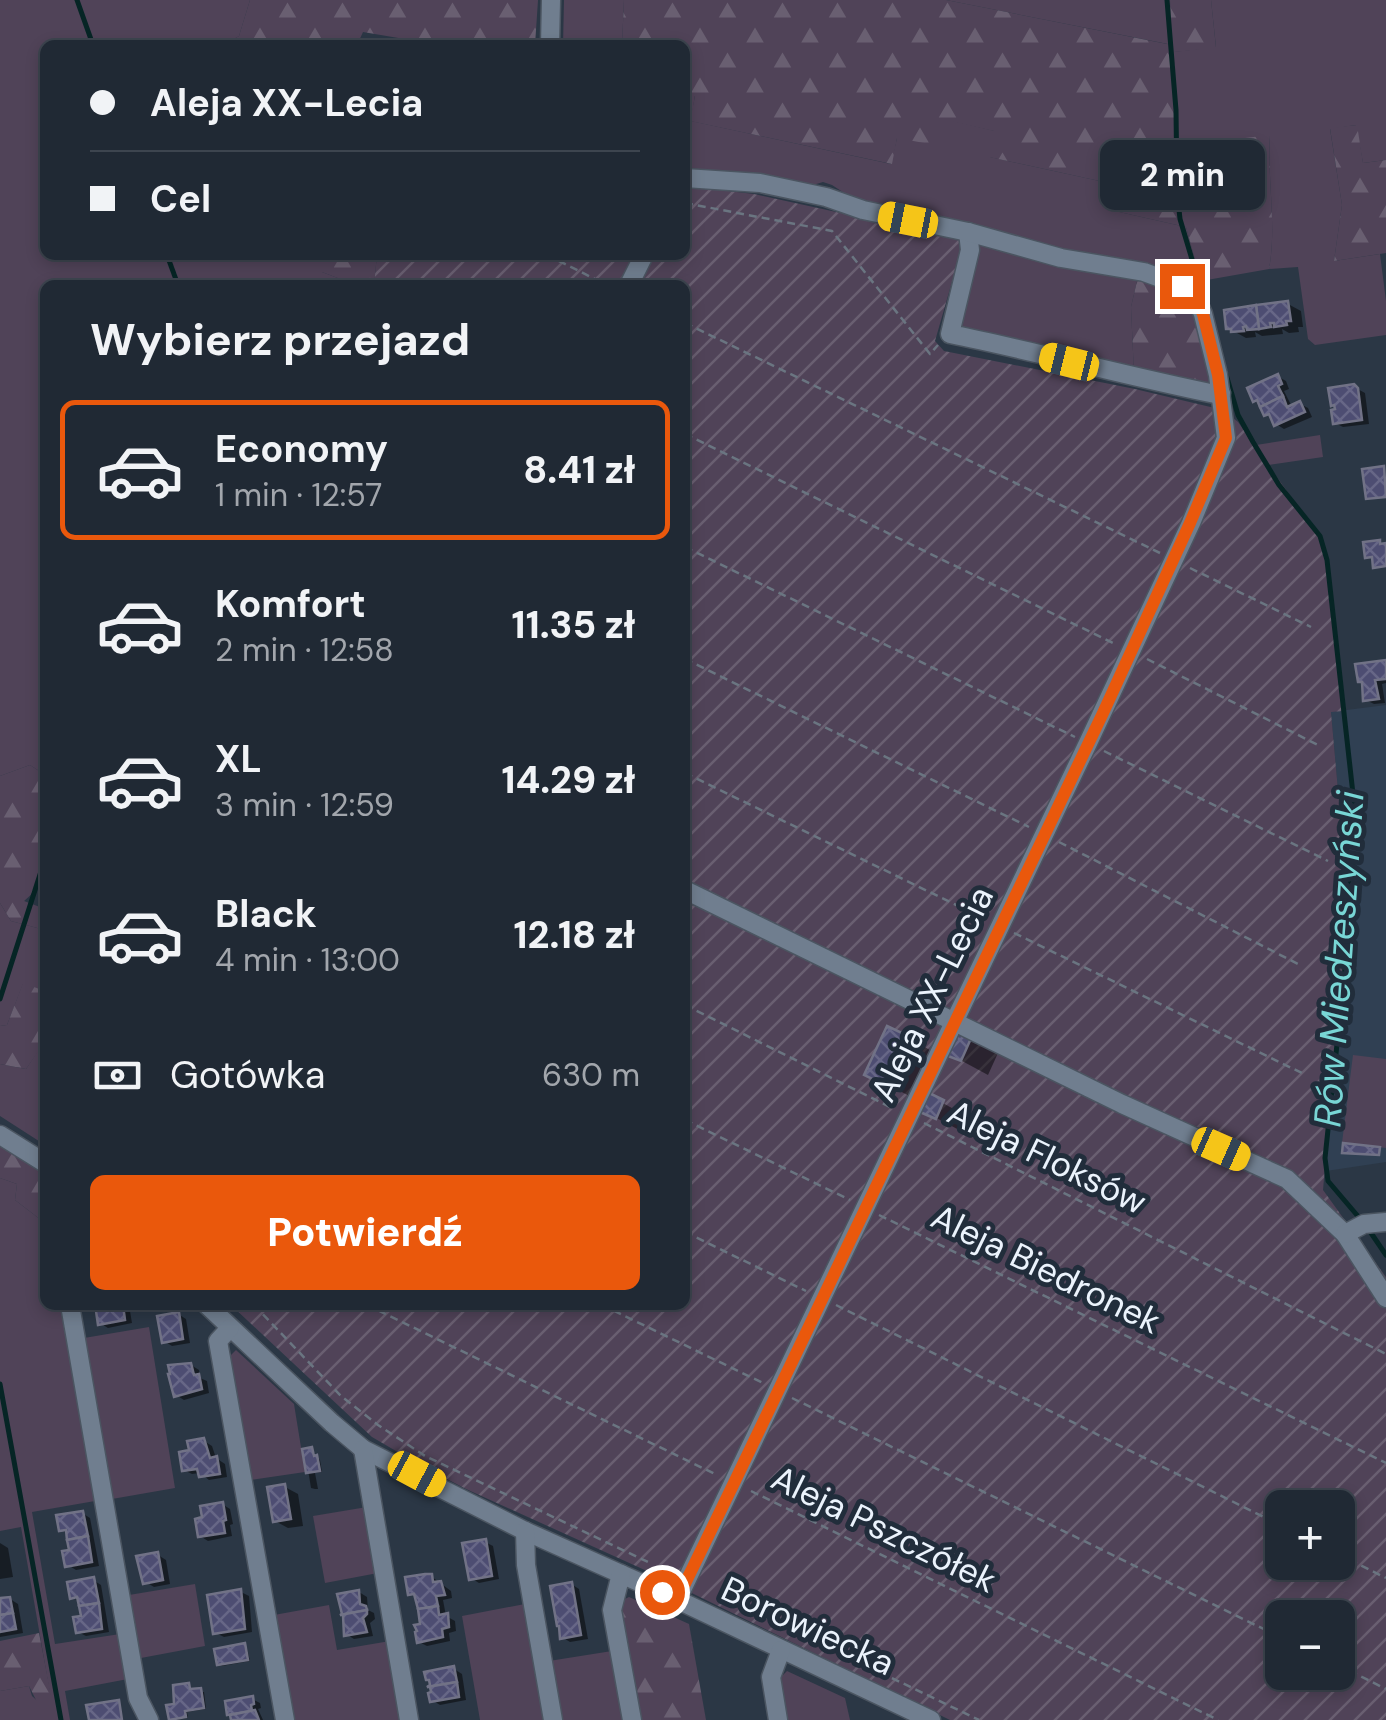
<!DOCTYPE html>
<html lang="pl">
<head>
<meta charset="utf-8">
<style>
	body { margin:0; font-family:"DM Sans",sans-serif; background:#2d3540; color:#f1f3f6; height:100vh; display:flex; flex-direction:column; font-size:38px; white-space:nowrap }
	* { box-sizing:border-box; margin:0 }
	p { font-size:32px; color:#a2a6ac }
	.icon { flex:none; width:55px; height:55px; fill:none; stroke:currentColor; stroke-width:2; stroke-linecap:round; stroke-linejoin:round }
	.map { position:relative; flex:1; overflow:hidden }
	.side { position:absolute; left:40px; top:280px; width:650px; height:1030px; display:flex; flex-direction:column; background:#202934; border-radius:15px; box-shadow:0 5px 15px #0003,0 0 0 2px #3d454f }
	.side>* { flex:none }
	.guide { position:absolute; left:40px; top:40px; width:650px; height:220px; border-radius:15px; box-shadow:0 5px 15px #0003,0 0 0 2px #3d454f; display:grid; align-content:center; height:220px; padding:0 50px; background:#202934 }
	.fabs { position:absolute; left:1265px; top:1490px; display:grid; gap:20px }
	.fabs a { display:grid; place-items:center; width:90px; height:90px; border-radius:15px; background:#202934; box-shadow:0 5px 15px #0003,0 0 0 2px #3d454f; font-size:50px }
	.end { position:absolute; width:45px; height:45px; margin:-22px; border:12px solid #ea580c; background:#fff; box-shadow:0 0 0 5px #fff }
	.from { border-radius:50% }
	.bubble { position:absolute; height:70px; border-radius:15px; background:#202934; box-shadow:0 5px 15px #0003,0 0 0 2px #3d454f; font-size:32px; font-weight:800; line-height:70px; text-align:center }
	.car { position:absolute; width:30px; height:60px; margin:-30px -15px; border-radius:12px; box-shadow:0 0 8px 2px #0007; background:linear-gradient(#f5c518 24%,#345 0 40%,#f5c518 0 76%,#345 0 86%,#f5c518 0) }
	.guide b { display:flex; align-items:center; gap:35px; height:95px; font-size:38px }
	.guide b+b { border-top:2px solid #3d454f }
	.guide i { width:25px; height:25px; background:#f1f3f6 }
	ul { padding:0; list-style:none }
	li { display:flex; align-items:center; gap:30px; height:140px; margin:0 20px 15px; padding:0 30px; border:5px solid transparent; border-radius:15px }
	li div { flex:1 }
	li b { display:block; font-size:38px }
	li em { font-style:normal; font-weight:800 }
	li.selected { border-color:#ea580c }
	li>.icon { width:90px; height:90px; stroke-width:1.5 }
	h2 { padding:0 50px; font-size:45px; line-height:120px }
	.pay { display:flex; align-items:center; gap:25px; height:110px; padding:0 50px; font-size:38px }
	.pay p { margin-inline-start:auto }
	.button { display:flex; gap:20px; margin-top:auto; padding:20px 50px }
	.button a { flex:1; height:115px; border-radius:15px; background:#ea580c; color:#fff; font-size:40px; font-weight:800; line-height:115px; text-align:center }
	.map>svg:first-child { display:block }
	.built { fill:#304053 }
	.green { fill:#504358 }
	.forest { fill:url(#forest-firs) }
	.garden { fill:url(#garden-furrows); fill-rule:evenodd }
	.shadow { fill:#0007 }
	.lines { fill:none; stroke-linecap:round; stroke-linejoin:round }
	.stream { stroke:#062525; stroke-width:5 }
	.building { fill:url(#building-cross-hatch); stroke:#717286; stroke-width:2.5 }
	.minor-casing { stroke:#4b5561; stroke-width:21 }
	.path { stroke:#6a7581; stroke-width:2.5; stroke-dasharray:8 5; stroke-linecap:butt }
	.minor { stroke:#707e8f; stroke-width:18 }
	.route { stroke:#ea580c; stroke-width:12 }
	.labels { text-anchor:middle; stroke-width:10; stroke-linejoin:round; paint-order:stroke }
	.street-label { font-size:35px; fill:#ebf3fc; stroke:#212d3b }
	.water-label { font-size:38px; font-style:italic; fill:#78d6d5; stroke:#212d3b }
</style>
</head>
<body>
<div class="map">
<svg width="1386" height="1720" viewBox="0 0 1386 1720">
	<defs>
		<pattern id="forest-firs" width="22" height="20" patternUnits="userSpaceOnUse" patternTransform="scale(2.5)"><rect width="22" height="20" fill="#504358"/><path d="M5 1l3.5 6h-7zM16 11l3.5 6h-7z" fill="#695f71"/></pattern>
		<pattern id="garden-furrows" width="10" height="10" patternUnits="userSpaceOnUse" patternTransform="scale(2.5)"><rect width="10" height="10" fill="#504358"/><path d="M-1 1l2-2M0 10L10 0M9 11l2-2" fill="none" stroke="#695f71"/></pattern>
		<pattern id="building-cross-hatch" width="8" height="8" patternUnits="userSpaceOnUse" patternTransform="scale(2.5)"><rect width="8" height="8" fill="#4d4d72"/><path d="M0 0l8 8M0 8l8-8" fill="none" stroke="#676787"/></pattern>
	</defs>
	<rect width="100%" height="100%" fill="#2b3745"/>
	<polygon class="built" points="1386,705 1386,1162 1326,1171 1335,1048 1349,914 1331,712"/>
	<g class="green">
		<polygon points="0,0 250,0 239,36 224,45 45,45 45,255 322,255 322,272 356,285 45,285 45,775 30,765 0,776"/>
		<polygon points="564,0 624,0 622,45 563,45"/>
		<polygon points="946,0 1170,0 1173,45"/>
		<path d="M1211,0H1386V160L1363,163L1356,125L1330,129L1342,205L1334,261L1380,254L1386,301V335L1315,345L1308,339L1298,267L1269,269C1277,226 1267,180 1270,136L1179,147L1173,52L1216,47Z"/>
		<polygon points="685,93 695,95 691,121 891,164 897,138 949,120 995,131 990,157 1118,185 1115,211 1186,227 1201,281 858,202 832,185 823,182 803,188 685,171"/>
		<polygon points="978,238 1138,277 1131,307 1134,374 959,328"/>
		<polygon points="1320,435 1323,457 1268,465 1256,445"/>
		<polygon points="0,903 11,921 45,930 45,991 23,984 7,1025 0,1026"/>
		<polygon points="44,1042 45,1042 45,1145 0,1116 0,1064 26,1069"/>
		<polygon points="1353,1055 1386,1059 1386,1148 1342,1143"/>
		<polygon points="0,1178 17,1184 15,1200 45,1223 45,1305 62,1305 95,1501 32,1512 55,1644 120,1634 128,1679 65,1691 70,1720 0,1720 0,1691 29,1686 32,1696 54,1716 21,1527 0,1531"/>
		<polygon points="149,1327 175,1488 112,1499 84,1338"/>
		<polygon points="236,1350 294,1404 305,1472 250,1480 228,1358"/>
		<polygon points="367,1507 378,1573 325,1583 313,1516"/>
		<polygon points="195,1584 205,1646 141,1658 129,1595"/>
		<polygon points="525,1604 546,1720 480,1720 462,1616"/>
		<polygon points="329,1605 337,1650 390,1641 403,1720 292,1720 274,1615"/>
		<polygon points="612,1651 624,1720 559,1720 549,1661"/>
		<polygon points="787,1671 845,1698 850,1720 787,1720 779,1679"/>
	</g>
	<g class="forest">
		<polygon points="250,0 538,0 535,45 440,45 363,32 357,45 224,45 239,36"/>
		<path d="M624,0H946L1172,45L1170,0H1211L1216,48L1174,52L1179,146L1270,135C1267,180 1277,226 1269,269L1201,281L1186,227L1115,211L1118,185L989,157L994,131L950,121L946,147L897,138L892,164L690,121L695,96L685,93V45H622Z"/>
		<polygon points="1357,125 1363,163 1386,160 1386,253 1334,261 1342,205 1330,128"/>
		<polygon points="322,255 377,255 374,285 356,285 322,272"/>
		<polygon points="1138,277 1182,292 1194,305 1212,389 1134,374 1131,307"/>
		<polygon points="30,765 45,775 45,882 24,901 45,909 45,930 11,921 0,903 0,776"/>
		<polygon points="23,983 45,991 45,1042 26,1069 0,1064 0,1026 7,1025"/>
		<polygon points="0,1145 45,1173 45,1223 15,1200 17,1184 0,1178"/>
		<polygon points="629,1597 689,1624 706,1720 641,1720 619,1602"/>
		<polygon points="39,1633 55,1716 44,1716 29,1686 0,1691 0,1641"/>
	</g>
	<path class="garden" d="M685,186L754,194L964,240L935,341L944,351L1135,389L1223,410L1238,422L1323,542L1333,604L1344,711L1331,712L1349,914L1335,1048L1323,1190L1386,1277V1720H950L647,1571L466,1489L420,1465L372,1437L231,1305H685V285H374L377,255H685ZM1282,1508H1338V1562H1282ZM1282,1618H1338V1672H1282Z"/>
	<g class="shadow">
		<polygon points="1288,304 1301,311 1303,327 1298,327 1299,332 1289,333 1282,329 1283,334 1262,336 1255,332 1256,337 1246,338 1228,328"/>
		<polygon points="1277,376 1286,381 1289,389 1284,391 1292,407 1300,404 1308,408 1312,417 1284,429 1276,424 1273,417 1266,414 1262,404 1255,400"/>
		<polygon points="1354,387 1365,393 1369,424 1343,427 1335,423 1337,407 1333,404"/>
		<polygon points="1386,662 1386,683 1382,684 1385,703 1374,704 1366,700 1365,684"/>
		<polygon points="971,1038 998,1053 988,1075 951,1055"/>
		<polygon points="916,1042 942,1057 921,1102 867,1074"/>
		<polygon points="930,1096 970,1118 963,1132 923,1111"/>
		<polygon points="110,1305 129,1305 132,1323 108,1328 100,1323 111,1311"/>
		<polygon points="178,1314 186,1319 190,1343 172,1346 164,1341"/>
		<polygon points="191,1365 199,1370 200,1378 207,1381 209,1393 184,1400 176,1395"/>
		<polygon points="204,1441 212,1446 216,1458 225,1464 227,1477 209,1480 200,1473 192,1474 184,1470 192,1452"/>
		<polygon points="312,1450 320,1460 322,1472 315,1473 318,1489 315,1489 311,1488 305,1451"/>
		<polygon points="285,1487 298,1494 303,1526 288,1528 275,1521"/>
		<polygon points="222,1504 230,1509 233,1524 230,1525 232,1536 208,1541 200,1536"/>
		<polygon points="82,1513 90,1518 99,1566 76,1570 68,1565 72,1551 69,1534 61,1530"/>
		<polygon points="485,1542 493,1546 499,1579 479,1583 471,1578"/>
		<polygon points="0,1543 8,1548 13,1577 0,1579"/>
		<polygon points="158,1555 166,1560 170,1584 154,1587 146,1582"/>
		<polygon points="432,1577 451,1591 452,1598 443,1600 446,1616 455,1621 456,1631 449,1633 450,1641 427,1646 419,1642"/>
		<polygon points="93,1580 101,1585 109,1632 86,1636 78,1632 84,1618 80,1602 72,1597"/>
		<polygon points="571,1584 579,1589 588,1639 570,1642 562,1637"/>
		<polygon points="241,1592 249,1596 252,1632 224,1637 216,1633"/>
		<polygon points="359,1592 367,1597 368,1610 374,1613 375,1619 370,1623 373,1636 354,1639 346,1634"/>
		<polygon points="10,1599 18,1604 23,1633 0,1637 0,1601"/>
		<polygon points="244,1646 247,1648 250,1661 222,1666 219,1664"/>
		<polygon points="454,1669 462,1674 466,1700 440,1705 432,1700"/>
		<polygon points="189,1685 193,1692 204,1692 206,1709 187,1712 188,1718 174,1720 171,1719 176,1706"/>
		<polygon points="252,1699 260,1703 261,1708 258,1709 263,1720 232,1720 228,1703"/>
	</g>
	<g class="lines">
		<g class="stream">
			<polyline points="77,0 93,45"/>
			<polyline points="1167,0 1176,110 1177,191 1180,219 1202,293"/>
			<polyline points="167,255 178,285"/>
			<polyline points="1225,371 1238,415 1253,442 1279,485 1320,536 1327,560 1354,803 1342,805 1349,882 1348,940 1325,1158 1328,1181 1362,1221"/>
			<polyline points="0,999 45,859"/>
			<polyline points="1369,1230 1386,1255"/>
			<polyline points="0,1384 61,1720"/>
		</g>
	</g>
	<g class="building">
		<polygon points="1288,301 1291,321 1286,321 1287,325 1274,327 1274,323 1270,323 1271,327 1259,329 1256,305"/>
		<polygon points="1256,305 1259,329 1247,330 1246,326 1243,327 1244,331 1231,332 1231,329 1226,329 1224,310"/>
		<polygon points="1278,374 1282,384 1278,386 1283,396 1260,407 1257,400 1253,402 1247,388"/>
		<polygon points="1354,384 1358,388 1362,420 1333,424 1331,410 1335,409 1334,405 1331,406 1328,388"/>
		<polygon points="1283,396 1287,407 1300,401 1305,412 1274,426 1269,414 1264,416 1260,407"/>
		<polygon points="1384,466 1386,497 1366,499 1362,469"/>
		<polygon points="1380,540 1380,544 1386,543 1386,566 1373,568 1372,557 1365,558 1363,542"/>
		<polygon points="1386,660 1386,679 1375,680 1379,699 1363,701 1362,682 1358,682 1355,664"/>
		<polygon points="887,1026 917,1040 893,1089 864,1075"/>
		<polygon points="959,1030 972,1036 961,1061 948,1056"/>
		<polygon points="929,1093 944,1100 936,1119 920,1112"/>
		<polygon points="1343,1143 1380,1147 1379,1155 1342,1153"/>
		<polygon points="107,1305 123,1305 125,1320 98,1325 96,1311 108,1309"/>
		<polygon points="179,1312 183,1339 162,1343 157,1316"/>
		<polygon points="191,1363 194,1375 199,1374 202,1389 174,1397 168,1374 170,1374 168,1365"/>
		<polygon points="204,1438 210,1458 217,1456 220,1474 199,1477 197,1469 182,1471 179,1452 189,1450 187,1441"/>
		<polygon points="312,1447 314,1456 317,1455 320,1471 306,1473 302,1449"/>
		<polygon points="285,1484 291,1519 273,1522 267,1487"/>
		<polygon points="223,1502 226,1520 223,1521 225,1533 198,1537 195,1519 202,1517 200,1506"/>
		<polygon points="83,1511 88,1536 67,1540 66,1530 59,1531 56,1515"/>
		<polygon points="88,1536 92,1562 65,1567 62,1551 69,1550 67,1540"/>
		<polygon points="486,1539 492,1576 469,1580 462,1543"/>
		<polygon points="158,1552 163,1580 143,1584 136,1556"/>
		<polygon points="425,1574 432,1574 433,1582 441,1581 445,1595 436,1596 438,1606 418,1609 414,1594 408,1595 405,1577"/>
		<polygon points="94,1577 99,1603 79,1606 77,1597 70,1599 67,1582"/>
		<polygon points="572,1582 581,1635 560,1639 559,1626 557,1626 550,1586"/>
		<polygon points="241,1589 245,1629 213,1634 207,1595"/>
		<polygon points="359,1590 360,1604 366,1606 367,1610 340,1615 342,1614 337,1594"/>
		<polygon points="10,1597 13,1613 0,1615 0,1598"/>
		<polygon points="99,1603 102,1629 76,1633 73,1617 81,1616 79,1606"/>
		<polygon points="438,1606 439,1615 448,1613 449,1627 442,1629 443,1637 417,1643 415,1632 417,1631 414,1625 420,1624 418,1609"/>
		<polygon points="367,1610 367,1614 363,1618 367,1632 344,1636 343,1615 340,1615"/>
		<polygon points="13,1613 16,1629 0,1632 0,1615"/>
		<polygon points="245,1643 248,1660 217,1665 214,1649"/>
		<polygon points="454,1666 457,1682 427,1687 430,1685 429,1680 426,1680 424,1672"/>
		<polygon points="457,1682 459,1697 430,1702 428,1693 431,1692 430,1687 427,1687"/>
		<polygon points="189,1683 190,1689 201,1688 204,1708 185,1711 186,1717 169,1720 166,1705 174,1704 173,1685"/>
		<polygon points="253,1696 254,1704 251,1705 252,1711 227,1715 225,1701"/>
		<polygon points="119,1700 122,1720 89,1720 86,1705"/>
		<polygon points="255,1710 259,1720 231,1720 230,1715"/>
	</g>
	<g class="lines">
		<g class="minor-casing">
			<g id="minor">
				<polyline points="550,45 551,0"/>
				<path d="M968,232L970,250L950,334C1039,352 1126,376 1215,394L1221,393"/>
				<polyline points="629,285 644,255"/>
				<polyline points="685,890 1122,1104 1287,1179 1345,1234 1386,1298"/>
				<polyline points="0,1135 45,1163"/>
				<polyline points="1345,1234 1364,1224 1386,1222"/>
				<polyline points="70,1305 138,1698 149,1720"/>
				<polyline points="207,1305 332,1423 363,1449 525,1531 661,1592 931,1720"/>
				<polyline points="230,1328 218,1341 285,1720"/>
				<polyline points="363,1449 409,1720"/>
				<polyline points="525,1531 526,1565 553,1720"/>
				<polyline points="621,1574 612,1610 632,1720"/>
				<polyline points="677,1600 1088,743 1191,523 1226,438 1218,375 1203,314 1196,298 1182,286 1144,272 1061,258 968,232 863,210 826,197 760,183 685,178"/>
				<polyline points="778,1720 771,1677 781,1650"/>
			</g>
		</g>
		<g class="path">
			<polyline points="685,203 832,231 930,354 938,345"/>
			<polyline points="547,255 607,285"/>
			<polyline points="685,323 1160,553"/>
			<polyline points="685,434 1117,645"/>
			<polyline points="685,547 1075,737"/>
			<polyline points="1190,568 1311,627"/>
			<polyline points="685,659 1029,827"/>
			<polyline points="1147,659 1320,746"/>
			<polyline points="1104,751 1328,861"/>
			<polyline points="685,773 985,919"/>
			<polyline points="1059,842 1302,966"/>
			<polyline points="1014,933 1306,1075"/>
			<polyline points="685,1005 894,1109"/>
			<polyline points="685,1120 850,1200"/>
			<polyline points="924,1123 1386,1354"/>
			<polyline points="879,1215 1386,1463"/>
			<polyline points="685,1232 806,1291"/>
			<polyline points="254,1305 341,1396 378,1425 425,1456 650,1563"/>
			<polyline points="367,1305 717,1475"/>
			<polyline points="602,1305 763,1383"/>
			<polyline points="836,1305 1282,1526"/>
			<polyline points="792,1398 1282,1638"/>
			<polyline points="751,1491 1218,1720"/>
			<polyline points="1338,1554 1386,1578"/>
			<polyline points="728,1599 979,1720"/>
			<polyline points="1338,1665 1386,1689"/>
		</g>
		<use href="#minor" class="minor"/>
	</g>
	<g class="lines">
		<polyline class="route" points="662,1592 677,1600 734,1483 1103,713 1190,523 1226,438 1218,375 1203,314 1196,298 1182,286"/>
	</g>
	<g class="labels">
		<g class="street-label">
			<text transform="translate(932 994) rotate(-64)" y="12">Aleja XX-Lecia</text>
			<text transform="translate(1047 1157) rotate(26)" y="12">Aleja Floksów</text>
			<text transform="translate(1046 1269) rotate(26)" y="12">Aleja Biedronek</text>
			<text transform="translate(884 1529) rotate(26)" y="12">Aleja Pszczółek</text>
			<text transform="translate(808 1626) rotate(25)" y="12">Borowiecka</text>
		</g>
		<g class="water-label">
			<text transform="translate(1339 959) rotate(-86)" y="13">Rów Miedzeszyński</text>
		</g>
	</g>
</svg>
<div class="fabs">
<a>+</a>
<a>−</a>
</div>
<i class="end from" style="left:662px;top:1592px"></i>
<i class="end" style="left:1182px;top:286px"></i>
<div class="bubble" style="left:1100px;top:140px;width:165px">2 min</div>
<i class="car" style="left:908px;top:220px;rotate:281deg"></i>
<i class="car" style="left:1069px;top:362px;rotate:284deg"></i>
<i class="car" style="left:1221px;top:1149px;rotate:114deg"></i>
<i class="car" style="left:417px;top:1474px;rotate:118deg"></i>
<div class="guide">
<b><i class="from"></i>Aleja XX-Lecia</b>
<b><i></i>Cel</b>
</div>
<section class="side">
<h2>Wybierz przejazd</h2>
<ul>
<li class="selected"><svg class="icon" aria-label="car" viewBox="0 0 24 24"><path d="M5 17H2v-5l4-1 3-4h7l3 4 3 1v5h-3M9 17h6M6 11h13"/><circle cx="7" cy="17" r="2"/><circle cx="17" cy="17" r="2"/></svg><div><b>Economy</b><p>1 min · 12:57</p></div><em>8.41 zł</em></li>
<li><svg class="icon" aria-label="car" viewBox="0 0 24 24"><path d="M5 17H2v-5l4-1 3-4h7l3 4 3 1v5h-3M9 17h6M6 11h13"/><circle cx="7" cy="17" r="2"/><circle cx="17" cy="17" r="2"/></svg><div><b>Komfort</b><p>2 min · 12:58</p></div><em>11.35 zł</em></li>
<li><svg class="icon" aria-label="car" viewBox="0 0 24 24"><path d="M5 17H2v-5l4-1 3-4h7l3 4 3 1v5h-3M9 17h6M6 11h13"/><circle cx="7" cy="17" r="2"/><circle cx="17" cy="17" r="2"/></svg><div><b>XL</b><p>3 min · 12:59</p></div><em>14.29 zł</em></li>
<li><svg class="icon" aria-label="car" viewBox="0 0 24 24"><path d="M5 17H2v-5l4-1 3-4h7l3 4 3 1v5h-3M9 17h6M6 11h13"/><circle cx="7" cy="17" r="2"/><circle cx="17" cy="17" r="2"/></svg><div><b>Black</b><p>4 min · 13:00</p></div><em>12.18 zł</em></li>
</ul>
<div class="pay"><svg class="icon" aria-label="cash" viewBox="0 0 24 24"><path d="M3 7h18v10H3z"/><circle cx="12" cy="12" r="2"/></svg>Gotówka<p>630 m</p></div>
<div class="button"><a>Potwierdź</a></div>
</section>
</div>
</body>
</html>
